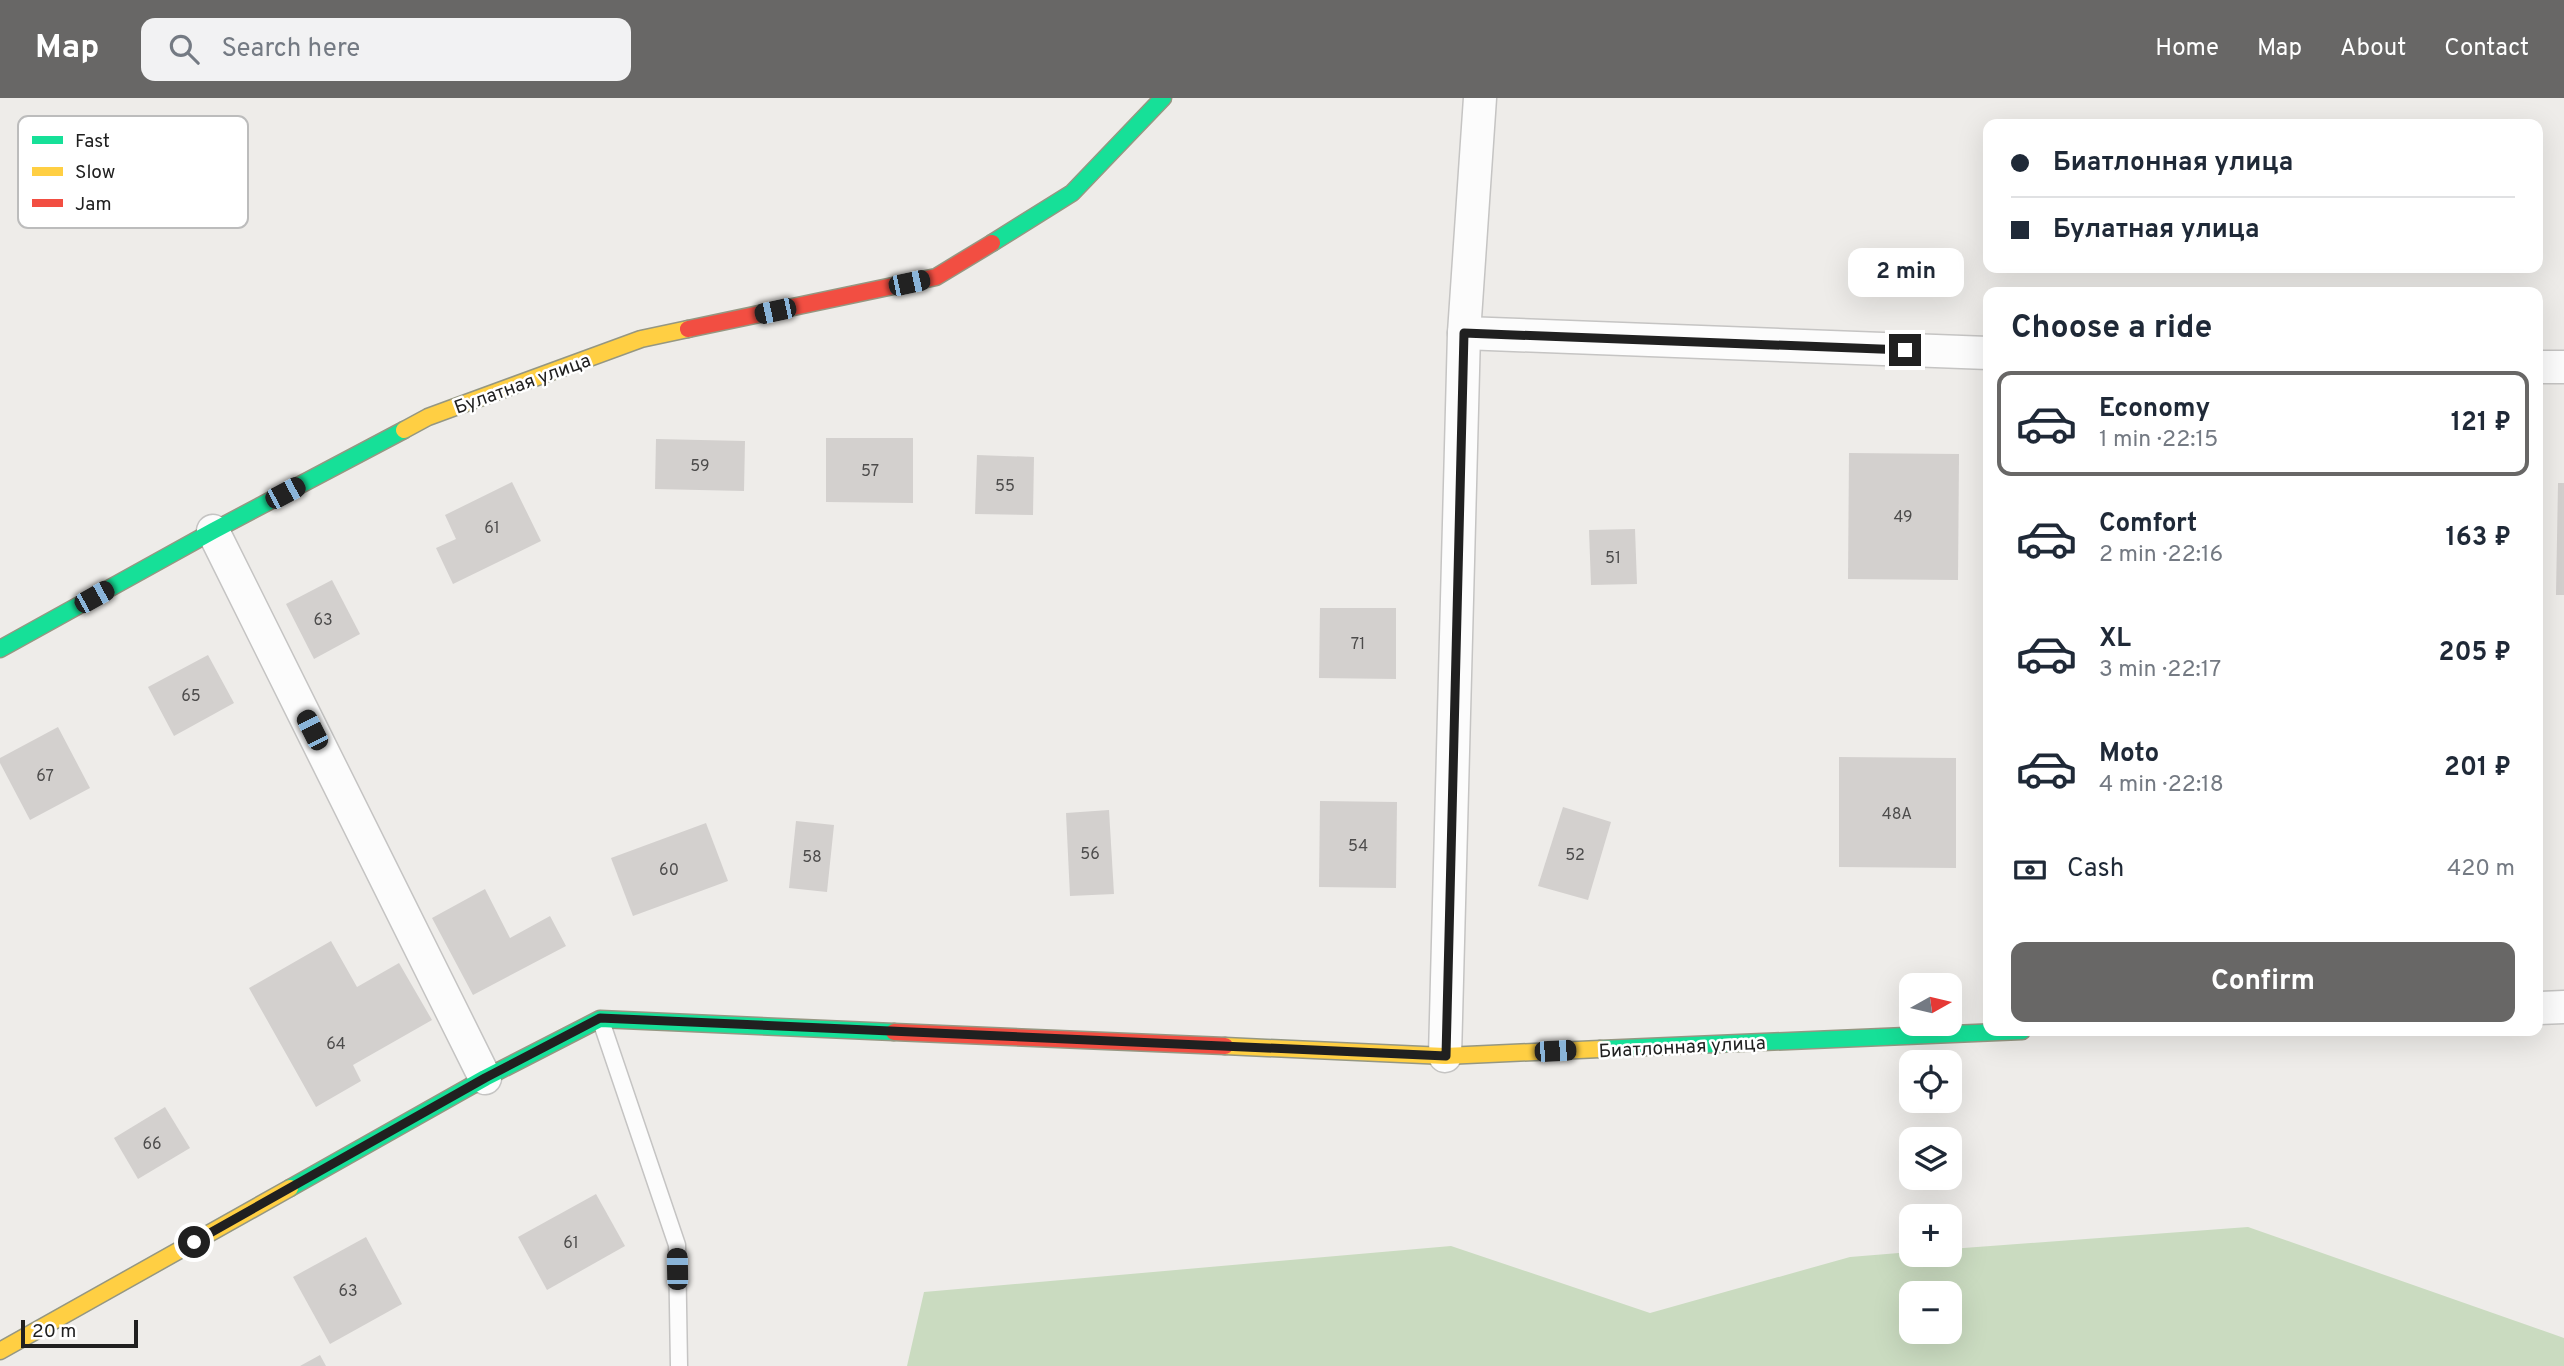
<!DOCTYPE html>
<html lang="en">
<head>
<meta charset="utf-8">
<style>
	body { margin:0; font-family:Overpass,sans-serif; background:#f2f2f3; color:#1f2937; height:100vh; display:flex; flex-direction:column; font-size:26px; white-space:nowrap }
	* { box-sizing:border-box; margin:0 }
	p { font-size:23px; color:#747a83 }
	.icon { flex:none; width:38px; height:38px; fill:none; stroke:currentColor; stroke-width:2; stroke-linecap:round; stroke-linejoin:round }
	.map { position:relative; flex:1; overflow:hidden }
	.sheet { position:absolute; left:1983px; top:189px; width:560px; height:749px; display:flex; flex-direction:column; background:#fff; border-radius:14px; box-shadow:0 7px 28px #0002 }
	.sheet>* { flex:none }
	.banner { position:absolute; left:1983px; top:21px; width:560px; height:154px; border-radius:14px; box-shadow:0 7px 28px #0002; display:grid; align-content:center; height:154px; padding:0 28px; background:#fff }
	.needle { width:46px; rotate:82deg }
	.buttons { position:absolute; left:1899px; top:875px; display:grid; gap:14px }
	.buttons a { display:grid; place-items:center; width:63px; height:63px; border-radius:14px; background:#fff; box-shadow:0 7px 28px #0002; font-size:35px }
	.scale { position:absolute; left:21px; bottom:18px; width:117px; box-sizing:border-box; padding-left:7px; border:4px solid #202020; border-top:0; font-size:19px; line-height:24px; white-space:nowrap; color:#202020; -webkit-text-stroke:5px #fff; paint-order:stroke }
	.end { position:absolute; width:32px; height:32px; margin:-16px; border:9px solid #202020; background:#fff; box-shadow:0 0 0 4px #fff }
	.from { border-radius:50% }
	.bubble { position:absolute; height:49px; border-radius:14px; background:#fff; box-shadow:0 7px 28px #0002; font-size:23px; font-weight:700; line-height:49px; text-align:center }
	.car { position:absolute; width:21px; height:42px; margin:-21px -10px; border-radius:9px; box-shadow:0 0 5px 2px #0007; background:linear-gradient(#222 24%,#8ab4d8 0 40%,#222 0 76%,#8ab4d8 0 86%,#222 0) }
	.banner b { display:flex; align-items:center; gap:24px; height:66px; font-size:26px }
	.banner b+b { border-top:2px solid #e0e1e3 }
	.banner i { width:18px; height:18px; background:#1f2937 }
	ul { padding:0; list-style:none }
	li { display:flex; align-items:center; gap:21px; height:105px; margin:0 14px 10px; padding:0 14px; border:4px solid transparent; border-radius:14px }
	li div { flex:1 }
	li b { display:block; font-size:26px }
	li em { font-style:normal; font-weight:700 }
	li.selected { border-color:#686766 }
	li>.icon { width:63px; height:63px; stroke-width:1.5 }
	h2 { padding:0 28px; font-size:32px; line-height:84px }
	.pay { display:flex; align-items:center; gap:18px; height:77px; padding:0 28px; font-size:26px }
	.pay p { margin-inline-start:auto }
	.button { display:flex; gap:14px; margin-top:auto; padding:14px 28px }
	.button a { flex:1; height:80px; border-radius:14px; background:#686766; color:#fff; font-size:28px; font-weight:700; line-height:80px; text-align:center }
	header { display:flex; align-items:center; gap:42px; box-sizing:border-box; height:98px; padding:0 35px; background:#686766; color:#fff }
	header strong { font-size:33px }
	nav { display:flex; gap:38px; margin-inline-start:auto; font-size:24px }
	.search { width:490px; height:63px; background:#f2f2f3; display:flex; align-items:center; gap:18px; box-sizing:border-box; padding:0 24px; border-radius:14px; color:#747a83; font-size:26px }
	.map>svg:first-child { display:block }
	.forest { fill:#cadbc0; fill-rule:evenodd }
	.building { fill:#d3d0ce }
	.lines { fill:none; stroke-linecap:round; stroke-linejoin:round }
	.lane-casing { stroke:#c5c4c3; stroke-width:19 }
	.street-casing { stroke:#c5c4c3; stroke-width:35 }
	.fast-casing { stroke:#959782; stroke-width:19 }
	.slow-casing { stroke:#959782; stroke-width:19 }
	.jam-casing { stroke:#959782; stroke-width:19 }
	.lane { stroke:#fcfcfc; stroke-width:16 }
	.street { stroke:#fcfcfc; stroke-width:32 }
	.fast { stroke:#16e098; stroke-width:16 }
	.slow { stroke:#ffcf43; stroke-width:16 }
	.jam { stroke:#f24e42; stroke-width:16 }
	.route { stroke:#202020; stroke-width:9 }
	.labels { text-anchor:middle; stroke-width:5; stroke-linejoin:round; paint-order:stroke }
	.number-label { font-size:16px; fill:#4d4c4c }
	.street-label { font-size:19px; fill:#202020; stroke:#fff }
	.key { fill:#fff; stroke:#bcbcbc; stroke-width:2 }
	.key-label { font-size:19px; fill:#202020 }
</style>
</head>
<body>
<header>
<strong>Map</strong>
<div class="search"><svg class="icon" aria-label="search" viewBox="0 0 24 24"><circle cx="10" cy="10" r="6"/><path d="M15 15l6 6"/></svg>Search here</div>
<nav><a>Home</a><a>Map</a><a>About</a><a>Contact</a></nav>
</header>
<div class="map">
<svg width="2564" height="1268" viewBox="0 0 2564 1268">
	<rect width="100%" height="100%" fill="#eeece9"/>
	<path class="forest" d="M2248,1129L2564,1240V1268H907L924,1194L1451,1148L1650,1215L1850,1159L1911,1154V1157H1950V1151ZM1911,1195H1950V1234H1911Z"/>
	<g class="building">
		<polygon points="826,340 913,340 913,405 826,404"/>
		<polygon points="656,341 745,343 744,393 655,391"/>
		<polygon points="1849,355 1959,356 1958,482 1848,481"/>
		<polygon points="977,357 1034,359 1033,417 975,416"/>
		<polygon points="512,384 541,443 453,486 436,450 456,441 445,417"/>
		<polygon points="2558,385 2564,385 2564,497 2556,497"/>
		<polygon points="1635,431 1637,486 1591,487 1589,432"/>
		<polygon points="332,482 360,536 314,561 286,506"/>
		<polygon points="1320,510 1396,510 1396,581 1319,580"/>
		<polygon points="208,557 234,605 174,638 148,589"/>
		<polygon points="58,629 90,690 30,722 0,665 0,660"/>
		<polygon points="1839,659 1956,660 1956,770 1839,769"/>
		<polygon points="1320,703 1397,704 1396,790 1319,789"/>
		<polygon points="1563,709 1611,724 1588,802 1538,788"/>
		<polygon points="1109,712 1114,796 1070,798 1066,715"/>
		<polygon points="796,723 834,727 827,794 789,790"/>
		<polygon points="706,725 728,783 633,818 611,760"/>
		<polygon points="485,791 510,840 550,818 566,848 473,897 432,820"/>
		<polygon points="331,843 357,889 399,865 432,922 353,967 361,983 316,1009 249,890"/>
		<polygon points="165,1009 190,1050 138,1081 114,1040"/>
		<polygon points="596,1096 625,1148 547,1192 518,1139"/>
		<polygon points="366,1139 402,1206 330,1246 293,1179"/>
		<polygon points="320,1257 326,1268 300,1268"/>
	</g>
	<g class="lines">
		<g class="lane-casing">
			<polyline id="lane" points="601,923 677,1147 679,1268"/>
		</g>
		<g class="street-casing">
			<g id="street">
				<polyline points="1464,235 1988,255"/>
				<polyline points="2538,269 2564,269"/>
				<polyline points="213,433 485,980"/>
				<polyline points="2538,910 2564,909"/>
				<polyline points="1445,958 1464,235 1480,0"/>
			</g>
		</g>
		<g class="fast-casing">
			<g id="fast">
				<polyline points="992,145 1072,95 1163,0"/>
				<polyline points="0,551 213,433 404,332"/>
				<polyline points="1600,951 2022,933"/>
				<polyline points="290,1090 485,980 600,921 894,934"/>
			</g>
		</g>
		<g class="slow-casing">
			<g id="slow">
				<polyline points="404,332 428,319 641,241 688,231"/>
				<polyline points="1225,948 1445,958 1600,951"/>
				<polyline points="0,1253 290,1090"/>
			</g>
		</g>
		<g class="jam-casing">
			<g id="jam">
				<polyline points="688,231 936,179 992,145"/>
				<polyline points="894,934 1225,948"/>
			</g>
		</g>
		<use href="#lane" class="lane"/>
		<use href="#street" class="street"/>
		<use href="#fast" class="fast"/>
		<use href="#slow" class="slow"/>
		<use href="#jam" class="jam"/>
	</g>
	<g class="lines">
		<polyline class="route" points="194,1144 485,980 600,920 1446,958 1464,235 1905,252"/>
	</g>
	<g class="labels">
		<g class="number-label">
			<text x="700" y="373">59</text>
			<text x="870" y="378">57</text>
			<text x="1005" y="393">55</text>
			<text x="1903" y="424">49</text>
			<text x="492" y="435">61</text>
			<text x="1613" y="465">51</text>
			<text x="323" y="527">63</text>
			<text x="1358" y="551">71</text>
			<text x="191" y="603">65</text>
			<text x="45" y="683">67</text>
			<text x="1897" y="721">48А</text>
			<text x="1358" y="753">54</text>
			<text x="1090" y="761">56</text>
			<text x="1575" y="762">52</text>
			<text x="812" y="764">58</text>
			<text x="669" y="777">60</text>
			<text x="336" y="951">64</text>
			<text x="152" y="1051">66</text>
			<text x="571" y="1150">61</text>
			<text x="348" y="1198">63</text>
		</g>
		<g class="street-label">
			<text transform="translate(522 285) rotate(-20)" y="7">Булатная улица</text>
			<text transform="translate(1682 948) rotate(-3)" y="7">Биатлонная улица</text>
		</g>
	</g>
	<rect x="18" y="18" width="230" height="112" rx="10" class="key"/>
	<rect x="32" y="38" width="31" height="8" fill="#16e098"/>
	<rect x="32" y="69" width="31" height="9" fill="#ffcf43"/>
	<rect x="32" y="101" width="31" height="8" fill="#f24e42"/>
	<g class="key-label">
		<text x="75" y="49">Fast</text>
		<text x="75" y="80">Slow</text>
		<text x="75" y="112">Jam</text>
	</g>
</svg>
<div class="buttons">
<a><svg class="needle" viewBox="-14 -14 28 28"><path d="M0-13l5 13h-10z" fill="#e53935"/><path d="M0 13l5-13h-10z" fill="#747a83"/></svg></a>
<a><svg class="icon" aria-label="locate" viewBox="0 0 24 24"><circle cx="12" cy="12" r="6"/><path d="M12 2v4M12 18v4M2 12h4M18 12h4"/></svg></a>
<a><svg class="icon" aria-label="layers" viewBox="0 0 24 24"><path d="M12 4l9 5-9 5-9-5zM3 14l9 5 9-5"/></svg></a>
<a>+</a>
<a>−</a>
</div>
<div class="scale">20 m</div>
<i class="end from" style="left:194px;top:1144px"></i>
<i class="end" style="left:1905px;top:252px"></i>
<div class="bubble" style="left:1848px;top:150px;width:116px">2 min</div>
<i class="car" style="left:909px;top:185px;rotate:78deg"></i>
<i class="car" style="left:775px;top:213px;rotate:258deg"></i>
<i class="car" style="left:285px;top:395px;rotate:62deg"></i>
<i class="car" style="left:94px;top:499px;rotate:61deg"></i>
<i class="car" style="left:312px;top:632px;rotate:333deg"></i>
<i class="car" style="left:1555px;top:953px;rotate:87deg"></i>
<i class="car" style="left:677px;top:1171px;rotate:359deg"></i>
<div class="banner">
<b><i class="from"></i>Биатлонная улица</b>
<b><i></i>Булатная улица</b>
</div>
<section class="sheet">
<h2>Choose a ride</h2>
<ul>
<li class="selected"><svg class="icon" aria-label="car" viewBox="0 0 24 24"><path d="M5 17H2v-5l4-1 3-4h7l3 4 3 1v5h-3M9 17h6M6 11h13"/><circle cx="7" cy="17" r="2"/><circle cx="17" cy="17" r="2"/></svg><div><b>Economy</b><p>1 min · 22:15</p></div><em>121 ₽</em></li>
<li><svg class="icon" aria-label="car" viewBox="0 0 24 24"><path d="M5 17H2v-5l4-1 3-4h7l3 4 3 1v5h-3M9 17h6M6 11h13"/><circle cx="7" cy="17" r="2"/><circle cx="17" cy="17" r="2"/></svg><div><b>Comfort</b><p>2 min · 22:16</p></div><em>163 ₽</em></li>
<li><svg class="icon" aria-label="car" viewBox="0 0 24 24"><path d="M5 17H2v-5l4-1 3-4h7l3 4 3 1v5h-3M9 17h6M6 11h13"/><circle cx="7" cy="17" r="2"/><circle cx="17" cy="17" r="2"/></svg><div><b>XL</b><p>3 min · 22:17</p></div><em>205 ₽</em></li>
<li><svg class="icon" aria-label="car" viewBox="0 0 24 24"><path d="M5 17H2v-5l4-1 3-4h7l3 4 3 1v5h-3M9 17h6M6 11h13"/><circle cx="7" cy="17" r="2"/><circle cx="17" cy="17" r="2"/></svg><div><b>Moto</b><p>4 min · 22:18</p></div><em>201 ₽</em></li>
</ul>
<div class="pay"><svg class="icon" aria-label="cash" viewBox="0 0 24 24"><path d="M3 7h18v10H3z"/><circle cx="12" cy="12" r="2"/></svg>Cash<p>420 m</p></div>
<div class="button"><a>Confirm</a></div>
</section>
</div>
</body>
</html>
